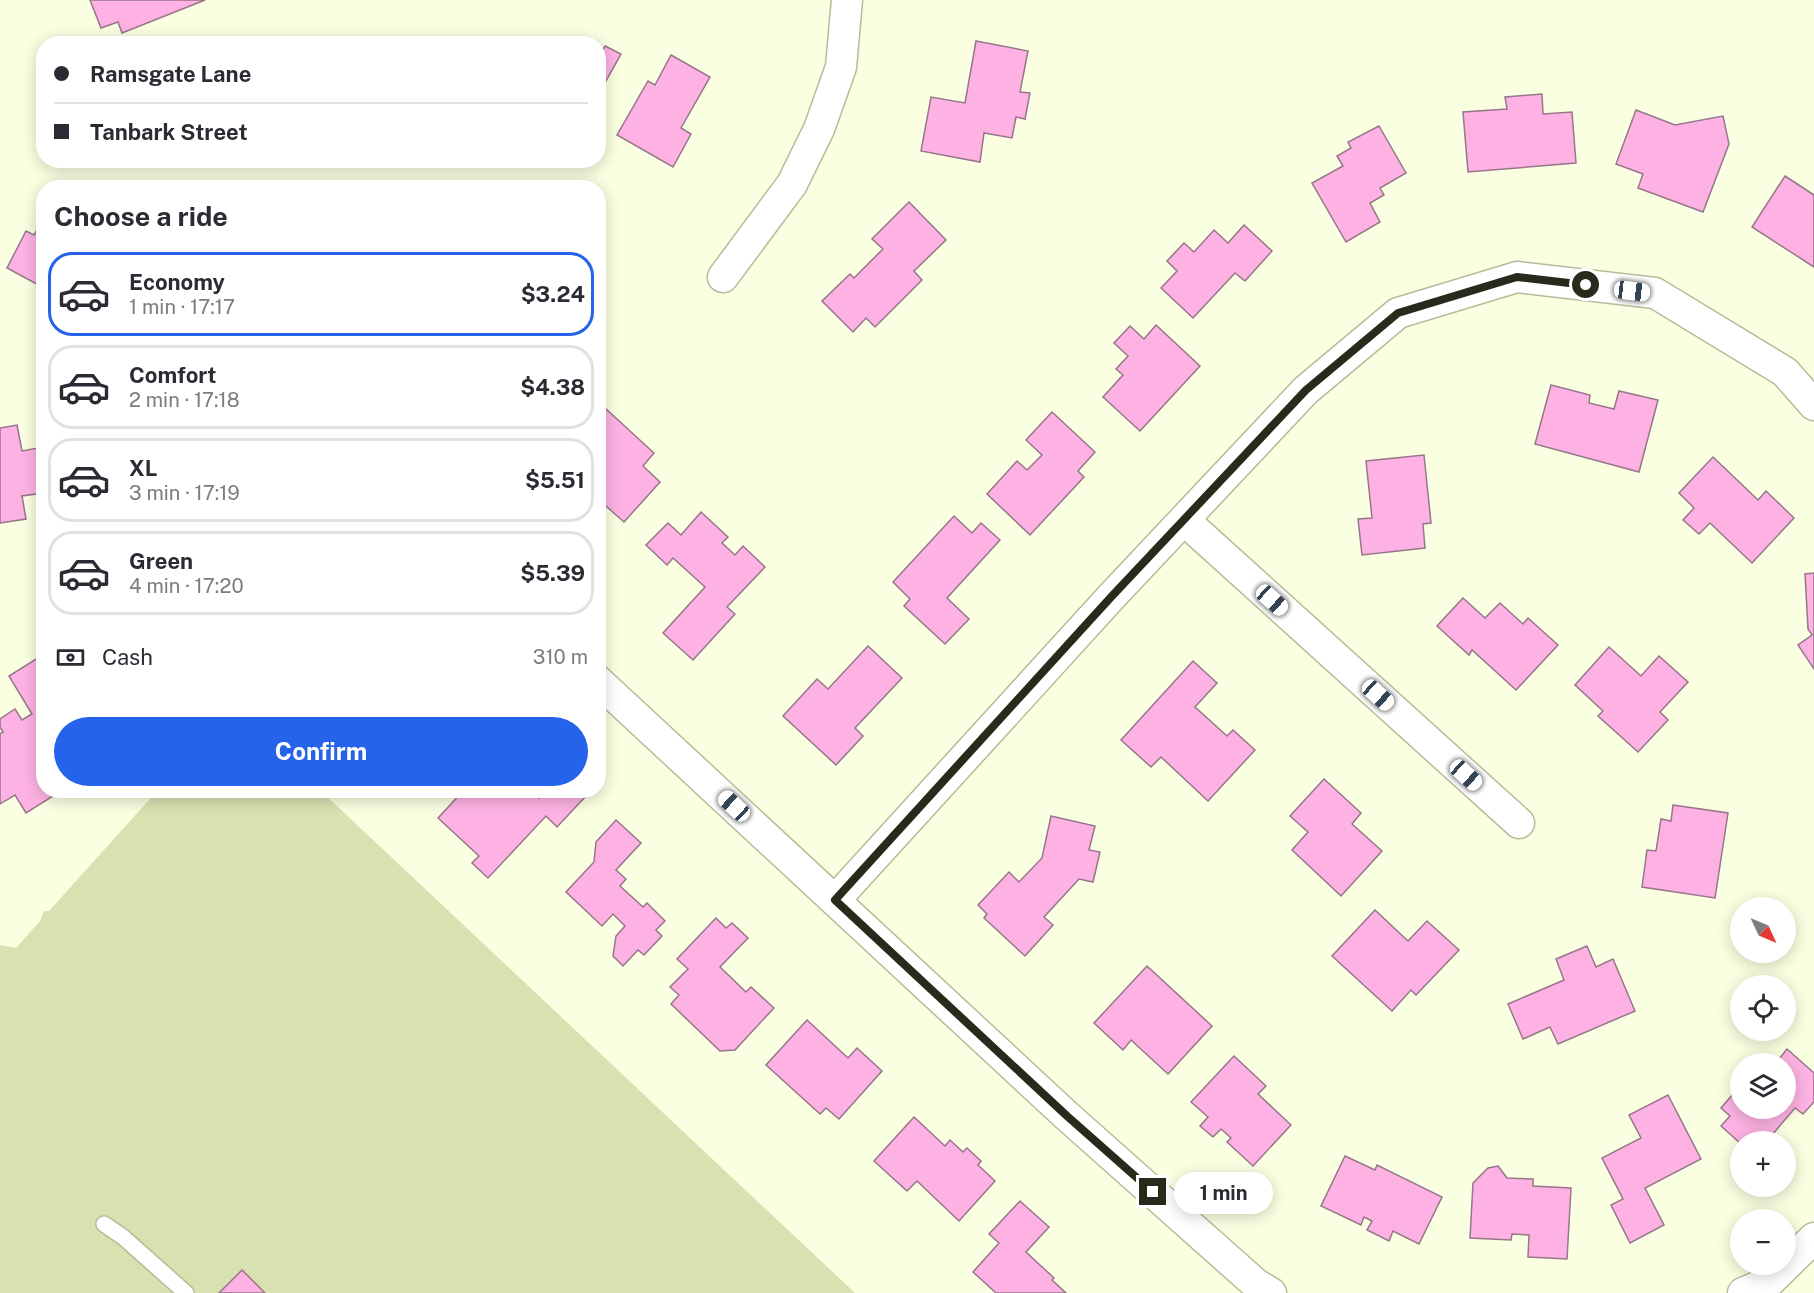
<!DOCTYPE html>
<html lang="en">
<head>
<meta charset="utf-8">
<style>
	body { margin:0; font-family:"Public Sans",sans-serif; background:#f2f2f3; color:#2b2b33; height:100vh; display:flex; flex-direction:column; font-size:22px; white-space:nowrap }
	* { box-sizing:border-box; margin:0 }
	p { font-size:20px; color:#7c7c81 }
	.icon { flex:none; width:33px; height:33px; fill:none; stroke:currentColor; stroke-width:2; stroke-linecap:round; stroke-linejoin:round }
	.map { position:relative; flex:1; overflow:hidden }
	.details { position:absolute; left:36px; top:180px; width:570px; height:618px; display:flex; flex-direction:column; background:#fff; border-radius:24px; box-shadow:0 3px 15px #0003 }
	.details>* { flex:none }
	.top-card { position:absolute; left:36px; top:36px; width:570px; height:132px; border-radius:24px; box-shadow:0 3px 15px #0003; display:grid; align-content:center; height:132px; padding:0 18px; background:#fff }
	.needle { width:39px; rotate:134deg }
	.buttons { position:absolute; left:1730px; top:897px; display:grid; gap:12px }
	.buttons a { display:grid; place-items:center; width:66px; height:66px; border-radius:50%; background:#fff; box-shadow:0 3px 15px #0003; font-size:30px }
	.end { position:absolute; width:27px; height:27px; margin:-14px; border:8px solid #282a1c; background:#fff; box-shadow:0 0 0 3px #fff }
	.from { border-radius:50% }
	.bubble { position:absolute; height:42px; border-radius:21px; background:#fff; box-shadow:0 3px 15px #0003; font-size:20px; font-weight:700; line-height:42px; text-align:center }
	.car { position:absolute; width:18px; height:36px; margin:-18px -9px; border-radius:8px; box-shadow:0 0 4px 2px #0007; background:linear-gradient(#fff 24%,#345 0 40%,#fff 0 76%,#345 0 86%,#fff 0) }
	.top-card b { display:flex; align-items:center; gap:21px; height:57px; font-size:22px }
	.top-card b+b { border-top:2px solid #e1e1e2 }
	.top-card i { width:15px; height:15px; background:#2b2b33 }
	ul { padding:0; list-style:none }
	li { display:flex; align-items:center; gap:18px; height:84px; margin:0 12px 9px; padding:0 6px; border:3px solid #e1e1e2; border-radius:24px }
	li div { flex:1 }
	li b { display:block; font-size:22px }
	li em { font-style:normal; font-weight:700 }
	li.on { border-color:#2563eb }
	li>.icon { width:54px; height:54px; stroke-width:1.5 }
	h2 { padding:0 18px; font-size:27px; line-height:72px }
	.pay { display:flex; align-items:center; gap:15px; height:66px; padding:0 18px; font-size:22px }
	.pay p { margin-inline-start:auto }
	.button { display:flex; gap:12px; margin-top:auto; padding:12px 18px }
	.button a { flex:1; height:69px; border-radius:36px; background:#2563eb; color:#fff; font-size:24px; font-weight:700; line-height:69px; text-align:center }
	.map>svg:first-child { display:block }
	.green { fill:#d9e1b0 }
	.building { fill:#fdb2e3; stroke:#96768a; stroke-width:1.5 }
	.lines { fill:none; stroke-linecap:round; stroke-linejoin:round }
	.service-casing { stroke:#b6bc98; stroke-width:18 }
	.minor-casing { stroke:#b6bc98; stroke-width:33 }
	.service { stroke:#fff; stroke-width:15 }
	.minor { stroke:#fff; stroke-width:30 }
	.route { stroke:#282a1c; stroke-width:8 }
</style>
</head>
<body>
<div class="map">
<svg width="1814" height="1293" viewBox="0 0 1814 1293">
	<rect width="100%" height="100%" fill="#faffe1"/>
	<polygon class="green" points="157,791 321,791 855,1293 0,1293 0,945 16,948 40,921 44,911 49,911"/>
	<g class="building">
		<polygon points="90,0 205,0 122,33 118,22 101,28"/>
		<polygon points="976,41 1028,51 1020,92 1030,93 1025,119 1016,117 1012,138 984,133 980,162 921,151 931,97 965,103"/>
		<polygon points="605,46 621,54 602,88 598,86 598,57"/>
		<polygon points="671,55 710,77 681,128 691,134 673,167 617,135 648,81 655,85"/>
		<polygon points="1542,94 1543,114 1572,112 1576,163 1468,172 1463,112 1507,109 1505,97"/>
		<polygon points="1636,110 1675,125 1723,116 1729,144 1703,212 1638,188 1643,174 1616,164"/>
		<polygon points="1379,126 1406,173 1380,188 1384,195 1370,203 1380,222 1346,242 1312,183 1343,166 1337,156 1351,148 1348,142"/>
		<polygon points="1785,176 1814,195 1814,267 1752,227"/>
		<polygon points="909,202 946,240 914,271 922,280 875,327 866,318 853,332 822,301 850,274 854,278 883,249 872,239"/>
		<polygon points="44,218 44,288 7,268 26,231 34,235"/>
		<polygon points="1244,225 1272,251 1245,281 1235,273 1193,318 1161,288 1177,271 1167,261 1184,243 1194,252 1214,230 1228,243"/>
		<polygon points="1156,325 1200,366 1140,431 1103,397 1123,375 1116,369 1128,356 1114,343 1130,326 1144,339"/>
		<polygon points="1551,385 1590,395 1589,403 1614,409 1619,391 1658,400 1639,472 1535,444"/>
		<polygon points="605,408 654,453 643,466 660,482 624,522 598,499 598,415"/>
		<polygon points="1052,412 1095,452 1078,471 1084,477 1030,535 987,494 1017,461 1027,470 1042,455 1026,440"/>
		<polygon points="17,425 22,451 38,448 44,478 44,493 22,496 26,519 0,523 0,428"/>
		<polygon points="1424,455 1431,523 1423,524 1425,548 1362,555 1358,519 1372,518 1366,461"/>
		<polygon points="1713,457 1758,500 1766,491 1794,518 1752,563 1710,523 1699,534 1683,520 1694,508 1679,493"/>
		<polygon points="701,512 728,537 722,543 735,555 743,546 765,567 727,607 735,614 693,660 663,633 705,587 673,558 667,565 646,545 668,523 681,535"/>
		<polygon points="954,516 972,533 981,523 1000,540 947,598 969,619 945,644 904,606 910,599 893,582"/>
		<polygon points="1814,573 1814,669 1798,645 1812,635 1808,629 1805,574"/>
		<polygon points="1463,598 1485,618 1500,603 1523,624 1528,618 1558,645 1516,690 1472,650 1469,655 1437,626"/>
		<polygon points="868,646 902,678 855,728 863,736 836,765 783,716 817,679 828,689"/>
		<polygon points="1609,647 1641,676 1659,656 1688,682 1660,712 1668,720 1638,752 1598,716 1603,711 1575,685"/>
		<polygon points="44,654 44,790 57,790 58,793 26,813 15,795 0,804 0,734 3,732 0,727 0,719 15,709 22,720 32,714 9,676"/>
		<polygon points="1193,661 1217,683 1195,707 1227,736 1233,730 1255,750 1208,801 1161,757 1151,767 1121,740"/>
		<polygon points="1324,779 1361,813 1352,824 1382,851 1341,896 1292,850 1308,832 1290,816"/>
		<polygon points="464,790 532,790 539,798 546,790 580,790 586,796 557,827 546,816 488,878 472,863 479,856 438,818"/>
		<polygon points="1673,805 1728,813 1715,898 1642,887 1647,850 1656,851 1661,819 1671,821"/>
		<polygon points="1051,816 1095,826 1089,850 1100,852 1093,882 1079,879 1044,917 1053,925 1025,956 984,918 987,914 978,905 1009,872 1019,882 1042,858"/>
		<polygon points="616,820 641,843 616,870 626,879 620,886 643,907 647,903 665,921 656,930 662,936 644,955 638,950 623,966 613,956 616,936 625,926 613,914 602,926 566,892 594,862 596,842"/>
		<polygon points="1375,910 1408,941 1427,921 1459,950 1416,995 1411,990 1392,1011 1332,956"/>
		<polygon points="716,918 726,928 732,923 748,938 720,967 746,992 751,987 774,1008 735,1050 720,1051 671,1004 679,995 670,987 688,969 677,959"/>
		<polygon points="1587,946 1596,967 1613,959 1635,1011 1558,1044 1550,1027 1523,1039 1508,1004 1564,980 1556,959"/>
		<polygon points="1147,966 1212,1026 1168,1074 1131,1040 1123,1050 1094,1023"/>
		<polygon points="807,1020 848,1058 857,1048 882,1071 839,1119 826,1108 820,1114 766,1065"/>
		<polygon points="1787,1049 1814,1073 1814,1102 1803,1114 1795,1108 1766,1142 1740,1143 1721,1126 1730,1116 1721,1108 1740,1086 1740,1108 1785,1108 1785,1064 1775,1064"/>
		<polygon points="1234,1056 1266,1086 1258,1094 1291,1125 1253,1166 1227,1142 1231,1138 1221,1129 1213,1137 1200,1126 1208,1117 1191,1102"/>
		<polygon points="1668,1095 1701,1159 1645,1188 1664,1225 1630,1243 1611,1205 1623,1199 1602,1158 1641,1138 1629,1115"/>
		<polygon points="914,1117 945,1146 950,1140 963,1152 967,1148 981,1161 978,1165 995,1181 959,1221 917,1181 907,1191 874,1161"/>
		<polygon points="1345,1156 1375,1170 1377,1165 1442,1197 1419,1244 1393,1231 1389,1241 1367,1230 1372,1221 1364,1217 1361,1225 1321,1206"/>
		<polygon points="1498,1166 1507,1178 1533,1179 1533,1186 1571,1188 1567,1259 1528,1257 1529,1235 1512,1234 1511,1240 1470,1238 1473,1183 1488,1168"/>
		<polygon points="1020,1201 1049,1227 1026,1252 1054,1278 1052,1280 1066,1293 996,1293 973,1272 999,1243 989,1234"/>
		<polygon points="242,1270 265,1293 219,1293"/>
	</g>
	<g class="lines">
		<g class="service-casing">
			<polyline id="service" points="104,1224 123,1237 186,1293"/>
		</g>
		<g class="minor-casing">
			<g id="minor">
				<polyline points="723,277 792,184 819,129 841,67 847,0"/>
				<polyline points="1184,520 1519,823"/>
				<polyline points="598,681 1067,1116 1256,1284 1271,1293"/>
				<polyline points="835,900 1112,596 1306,390 1398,313 1517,277 1655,293 1785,372 1814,405"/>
				<polyline points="1743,1293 1770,1281 1814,1238"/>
			</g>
		</g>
		<use href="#service" class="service"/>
		<use href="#minor" class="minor"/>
	</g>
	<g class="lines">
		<polyline class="route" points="1153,1192 1067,1116 835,900 1112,596 1306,390 1398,313 1517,277 1586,285"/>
	</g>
</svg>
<div class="buttons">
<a><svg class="needle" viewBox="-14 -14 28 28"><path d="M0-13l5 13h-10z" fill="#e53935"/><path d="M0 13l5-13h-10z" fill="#7c7c81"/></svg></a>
<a><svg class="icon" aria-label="locate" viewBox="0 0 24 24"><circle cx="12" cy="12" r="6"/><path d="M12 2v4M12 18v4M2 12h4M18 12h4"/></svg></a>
<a><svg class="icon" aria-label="layers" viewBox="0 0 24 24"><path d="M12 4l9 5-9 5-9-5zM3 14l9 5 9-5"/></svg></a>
<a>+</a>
<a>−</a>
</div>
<i class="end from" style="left:1586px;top:285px"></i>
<i class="end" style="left:1153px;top:1192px"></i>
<div class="bubble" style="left:1174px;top:1172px;width:99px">1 min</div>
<i class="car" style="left:1632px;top:291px;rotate:97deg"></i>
<i class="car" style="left:1272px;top:600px;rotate:132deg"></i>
<i class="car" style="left:1378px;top:695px;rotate:132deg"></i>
<i class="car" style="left:1466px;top:775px;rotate:132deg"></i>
<i class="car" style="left:734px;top:806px;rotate:313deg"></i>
<div class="top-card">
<b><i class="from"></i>Ramsgate Lane</b>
<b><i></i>Tanbark Street</b>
</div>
<section class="details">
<h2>Choose a ride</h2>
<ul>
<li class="on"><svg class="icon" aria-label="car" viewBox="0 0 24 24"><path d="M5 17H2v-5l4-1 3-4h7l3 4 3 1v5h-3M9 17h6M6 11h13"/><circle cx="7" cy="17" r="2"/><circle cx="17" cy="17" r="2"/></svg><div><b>Economy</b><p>1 min · 17:17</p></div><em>$3.24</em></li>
<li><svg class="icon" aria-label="car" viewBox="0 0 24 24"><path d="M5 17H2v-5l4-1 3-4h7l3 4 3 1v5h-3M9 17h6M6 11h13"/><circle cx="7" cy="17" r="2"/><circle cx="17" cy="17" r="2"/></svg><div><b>Comfort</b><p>2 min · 17:18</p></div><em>$4.38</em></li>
<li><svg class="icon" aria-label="car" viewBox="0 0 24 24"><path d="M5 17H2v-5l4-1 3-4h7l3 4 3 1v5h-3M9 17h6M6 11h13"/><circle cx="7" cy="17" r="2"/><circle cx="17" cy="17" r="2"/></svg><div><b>XL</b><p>3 min · 17:19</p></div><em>$5.51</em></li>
<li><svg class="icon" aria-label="car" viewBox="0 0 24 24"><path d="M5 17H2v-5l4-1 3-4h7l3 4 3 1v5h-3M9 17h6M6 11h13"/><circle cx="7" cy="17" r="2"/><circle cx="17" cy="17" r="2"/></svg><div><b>Green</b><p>4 min · 17:20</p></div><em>$5.39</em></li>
</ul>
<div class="pay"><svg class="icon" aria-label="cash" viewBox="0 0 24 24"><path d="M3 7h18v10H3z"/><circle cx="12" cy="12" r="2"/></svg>Cash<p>310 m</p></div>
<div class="button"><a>Confirm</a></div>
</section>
</div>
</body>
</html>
